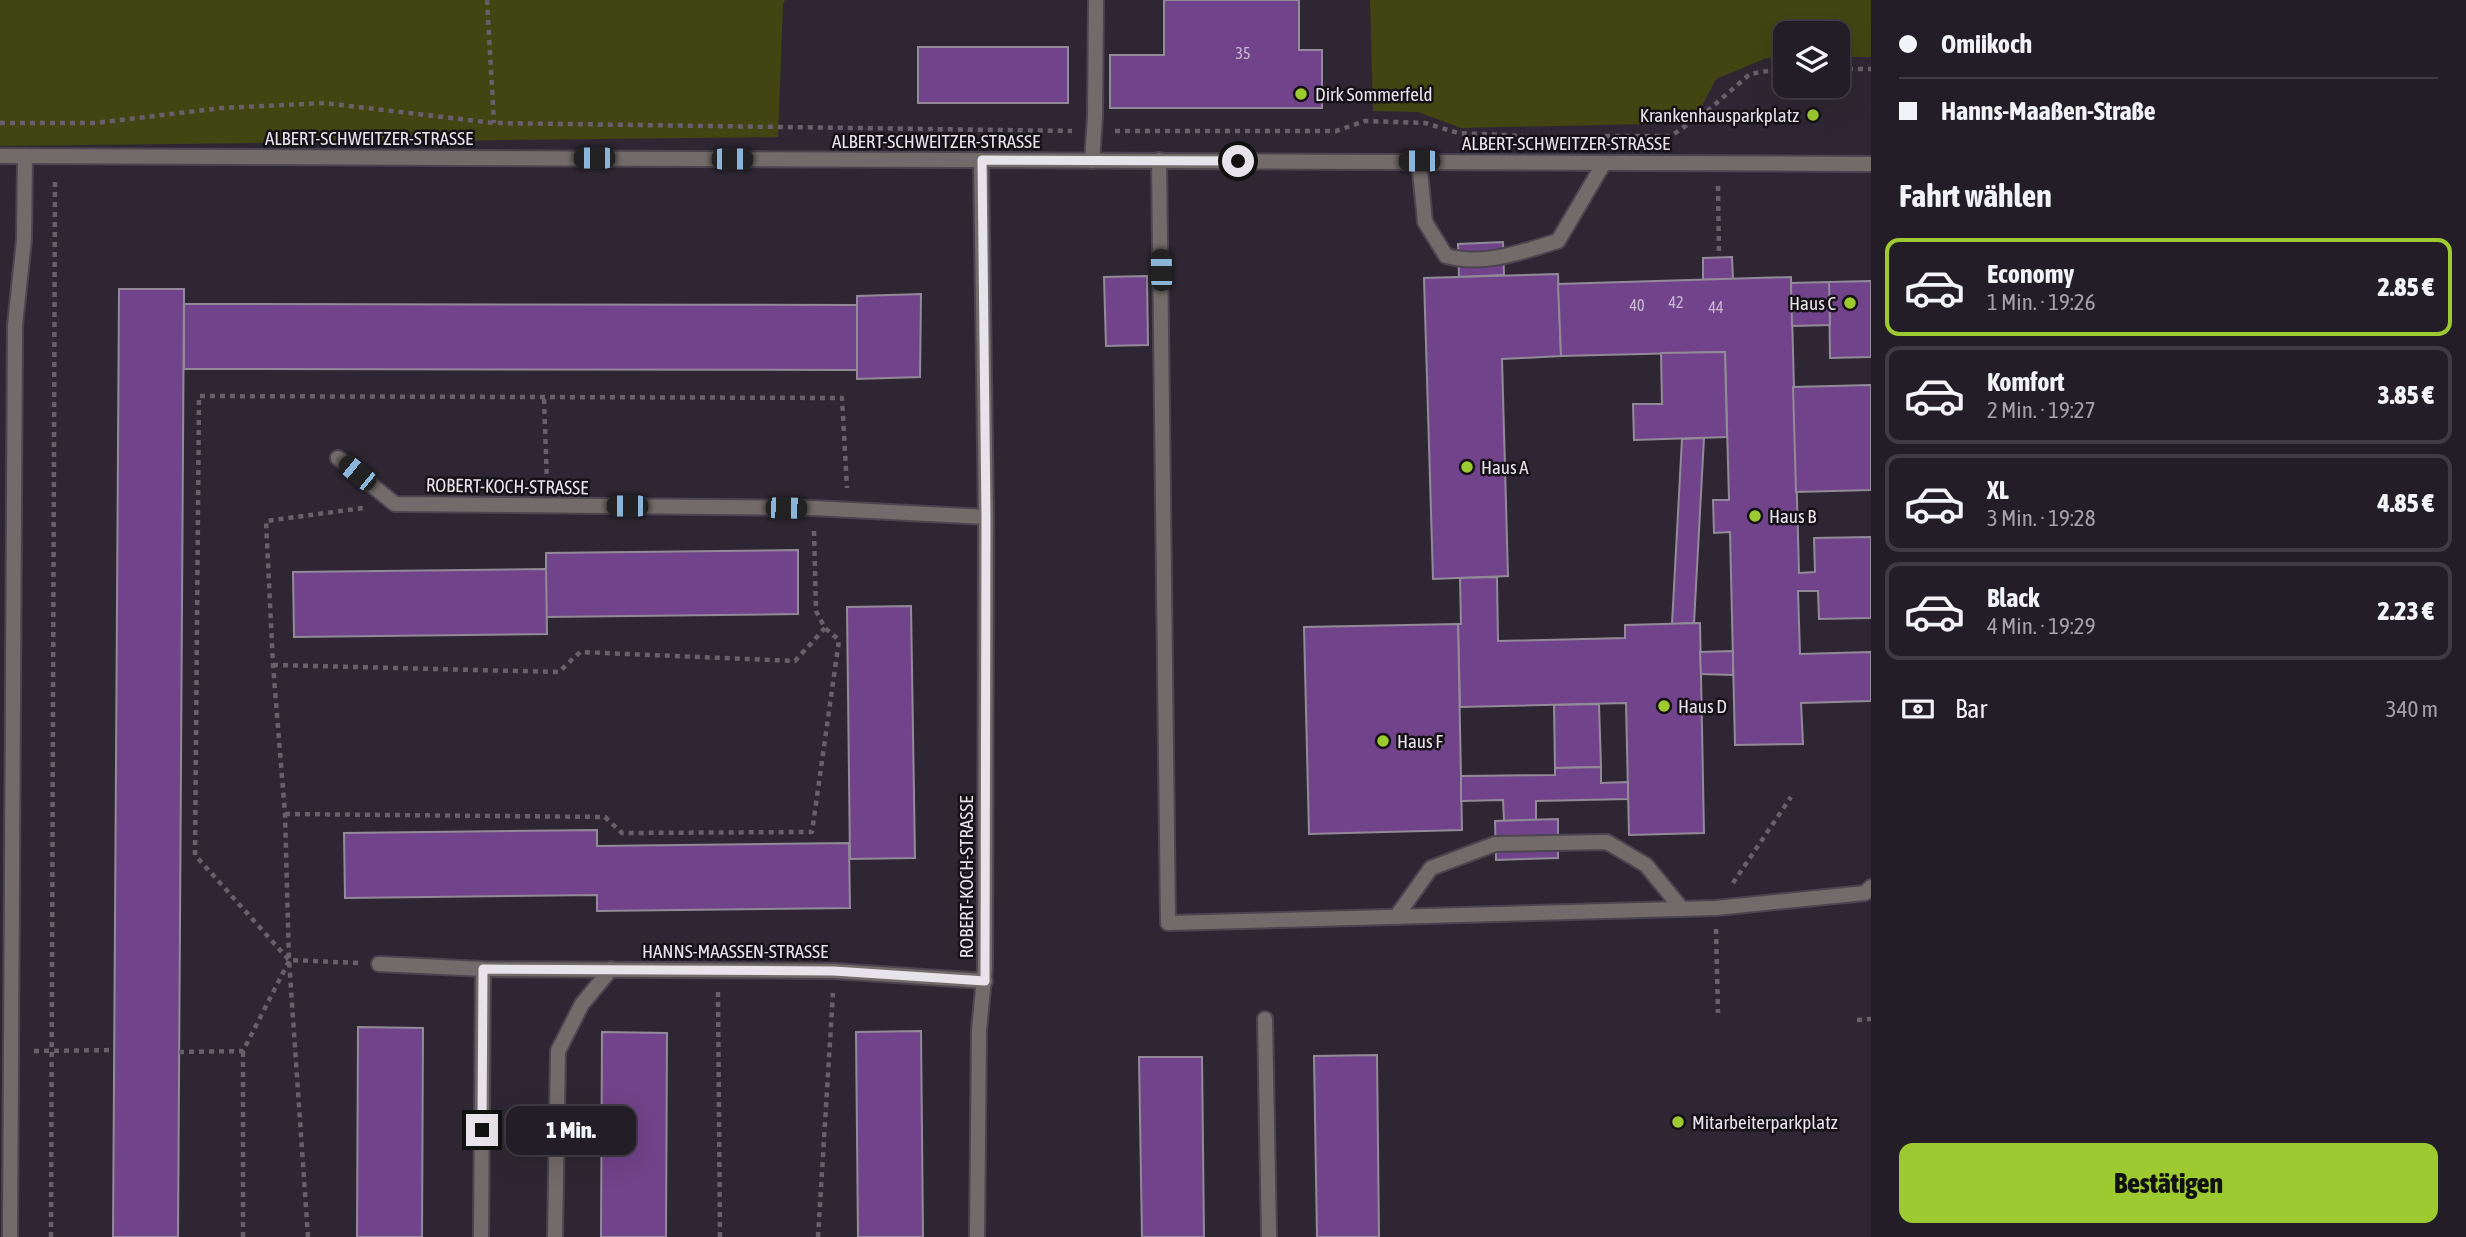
<!DOCTYPE html>
<html lang="de">
<head>
<meta charset="utf-8">
<style>
	body { margin:0; font-family:"Asap Condensed",sans-serif; background:#2a262e; color:#f1f3f6; height:100vh; display:flex; flex-direction:column; font-size:26px; white-space:nowrap }
	* { box-sizing:border-box; margin:0 }
	p { font-size:23px; color:#a2a2a7 }
	.icon { flex:none; width:38px; height:38px; fill:none; stroke:currentColor; stroke-width:2; stroke-linecap:round; stroke-linejoin:round }
	.map { position:relative; flex:1; overflow:hidden }
	.side { display:flex; flex-direction:column; background:#221d26; width:595px }
	.side>* { flex:none }
	.banner { display:grid; align-content:center; height:154px; padding:0 28px; background:#221d26 }
	.fabs { position:absolute; left:1773px; top:21px; display:grid; gap:14px }
	.fabs a { display:grid; place-items:center; width:77px; height:77px; border-radius:14px; background:#221d26; box-shadow:0 7px 28px #0002,0 0 0 2px #3f3b43; font-size:35px }
	.end { position:absolute; width:32px; height:32px; margin:-16px; border:9px solid #e8e3eb; background:#111; box-shadow:0 0 0 4px #111 }
	.from { border-radius:50% }
	.bubble { position:absolute; height:49px; border-radius:14px; background:#221d26; box-shadow:0 7px 28px #0002,0 0 0 2px #3f3b43; font-size:23px; font-weight:800; line-height:49px; text-align:center }
	.car { position:absolute; width:21px; height:42px; margin:-21px -10px; border-radius:9px; box-shadow:0 0 5px 2px #0007; background:linear-gradient(#222 24%,#8ab4d8 0 40%,#222 0 76%,#8ab4d8 0 86%,#222 0) }
	.banner b { display:flex; align-items:center; gap:24px; height:66px; font-size:26px }
	.banner b+b { border-top:2px solid #3f3b43 }
	.banner i { width:18px; height:18px; background:#f1f3f6 }
	ul { padding:0; list-style:none }
	li { display:flex; align-items:center; gap:21px; height:98px; margin:0 14px 10px; padding:0 14px; border:4px solid #3f3b43; border-radius:14px }
	li div { flex:1 }
	li b { display:block; font-size:26px }
	li em { font-style:normal; font-weight:800 }
	li.current { border-color:#9dca30 }
	li>.icon { width:63px; height:63px; stroke-width:1.5 }
	h2 { padding:0 28px; font-size:32px; line-height:84px }
	.pay { display:flex; align-items:center; gap:18px; height:77px; padding:0 28px; font-size:26px }
	.pay p { margin-inline-start:auto }
	.action { display:flex; gap:14px; margin-top:auto; padding:14px 28px }
	.action a { flex:1; height:80px; border-radius:14px; background:#9dca30; color:#111; font-size:28px; font-weight:800; line-height:80px; text-align:center }
	main { display:flex; flex:1; min-height:0 }
	.map>svg:first-child { display:block }
	.green { fill:#404511 }
	.building { fill:#71438a; stroke:#938a99; stroke-width:2 }
	.lines { fill:none; stroke-linecap:round; stroke-linejoin:round }
	.service-casing { stroke:#4c4550; stroke-width:18 }
	.minor-casing { stroke:#4c4550; stroke-width:18 }
	.path { stroke:#67606b; stroke-width:4.5; stroke-dasharray:5 5; stroke-linecap:butt }
	.service { stroke:#736b6a; stroke-width:14 }
	.minor { stroke:#736b6a; stroke-width:14 }
	.route { stroke:#e8e3eb; stroke-width:9 }
	.poi-dot { fill:#9dca30; stroke:#151117; stroke-width:2.5 }
	.labels { text-anchor:middle; stroke-width:5; stroke-linejoin:round; paint-order:stroke }
	.number-label { font-size:16px; fill:#cabbd3 }
	.poi-label { font-size:19px; fill:#e8e3eb; stroke:#151117; text-anchor:start }
	.street-label { font-size:19px; fill:#e8e3eb; stroke:#151117 }
</style>
</head>
<body>
<main>
<div class="map">
<svg width="1871" height="1237" viewBox="0 0 1871 1237">
	<rect width="100%" height="100%" fill="#2e2733"/>
	<g class="green">
		<polygon points="0,0 785,0 783,4 778,137 0,146"/>
		<polygon points="1370,0 1871,0 1871,57 1838,57 1838,33 1785,33 1785,58 1767,58 1716,79 1693,123 1461,128 1418,112 1373,111"/>
	</g>
	<g class="building">
		<polygon points="1164,0 1299,0 1299,50 1322,50 1322,108 1110,108 1110,55 1164,55"/>
		<rect x="918" y="47" width="150" height="56"/>
		<polygon points="1503,242 1504,275 1459,277 1458,244"/>
		<polygon points="1732,257 1733,279 1703,280 1703,258"/>
		<polygon points="1558,274 1561,356 1502,359 1508,576 1433,579 1424,278"/>
		<polygon points="1147,276 1148,345 1106,346 1104,277"/>
		<polygon points="1791,277 1799,573 1815,572 1814,538 1871,537 1871,618 1819,619 1818,591 1798,591 1800,654 1871,652 1871,701 1801,703 1803,744 1735,745 1730,532 1714,533 1713,500 1729,500 1725,352 1561,356 1558,284"/>
		<polygon points="1871,281 1871,357 1830,358 1829,282"/>
		<polygon points="1829,282 1830,325 1792,326 1791,283"/>
		<polygon points="119,289 184,289 178,1237 113,1237"/>
		<polygon points="921,294 920,377 857,379 857,296"/>
		<polygon points="184,304 857,305 857,370 184,369"/>
		<polygon points="1725,352 1727,437 1634,440 1633,404 1662,404 1661,353"/>
		<polygon points="1871,385 1871,490 1796,492 1793,387"/>
		<polygon points="1704,438 1694,623 1672,624 1682,439"/>
		<polygon points="798,550 798,614 546,617 546,553"/>
		<polygon points="546,569 547,634 294,637 293,572"/>
		<polygon points="1497,577 1498,641 1625,638 1625,625 1700,623 1704,833 1629,835 1626,703 1460,707 1458,624 1461,624 1460,578"/>
		<polygon points="911,606 915,858 850,859 847,607"/>
		<polygon points="1458,624 1462,830 1309,834 1304,627"/>
		<polygon points="1733,651 1733,675 1701,674 1700,652"/>
		<polygon points="1599,704 1601,767 1555,768 1554,705"/>
		<polygon points="1601,767 1601,783 1628,782 1628,799 1536,801 1536,820 1504,821 1503,800 1461,801 1461,776 1555,775 1555,768"/>
		<polygon points="1558,819 1558,858 1496,860 1495,821"/>
		<polygon points="597,830 597,846 849,843 850,908 597,911 597,895 345,898 344,833"/>
		<polygon points="358,1027 423,1028 422,1237 357,1237"/>
		<polygon points="921,1031 923,1237 858,1237 856,1032"/>
		<polygon points="602,1032 667,1033 666,1237 601,1237"/>
		<polygon points="1377,1055 1379,1237 1317,1237 1314,1056"/>
		<polygon points="1139,1057 1202,1057 1204,1237 1142,1237"/>
	</g>
	<g class="lines">
		<g class="service-casing">
			<g id="service">
				<polyline points="1159,160 1168,923 1716,908 1865,893 1871,887"/>
				<polyline points="1092,161 1095,116 1096,0"/>
				<path d="M1419,161L1425,222L1446,256C1484,266 1522,252 1558,241L1604,163"/>
				<polyline points="1396,917 1431,868 1495,844 1607,842 1646,865 1682,909"/>
				<polyline points="1265,1019 1269,1237"/>
			</g>
		</g>
		<g class="minor-casing">
			<g id="minor">
				<polyline points="0,156 1871,164"/>
				<polyline points="338,458 395,504 813,508 986,517"/>
				<polyline points="379,964 483,969 834,971 985,981"/>
				<polyline points="10,1237 15,325 24,240 25,156"/>
				<polyline points="481,1237 483,969"/>
				<polyline points="555,1237 558,1051 582,1004 611,969"/>
				<polyline points="977,1237 979,1030 985,968 986,517 981,160"/>
			</g>
		</g>
		<g class="path">
			<polyline points="487,0 494,123"/>
			<polyline points="1838,69 1871,69"/>
			<polyline points="0,123 95,123 222,108 324,103 494,123 1072,131"/>
			<polyline points="1115,131 1336,131 1365,121 1425,123 1458,133 1523,136"/>
			<polyline points="1605,136 1671,136 1706,112 1750,74 1785,68"/>
			<polyline points="1718,186 1719,257"/>
			<polyline points="544,399 547,482"/>
			<polyline points="273,665 559,672 580,652 795,661 825,628"/>
			<polyline points="285,814 605,817 622,833 812,832 839,640 825,628 816,611 814,531"/>
			<polyline points="1733,883 1791,797"/>
			<polyline points="1716,929 1718,1013"/>
			<polyline points="358,963 289,960 195,855 199,396 842,398 847,488"/>
			<polyline points="718,992 720,1237"/>
			<polyline points="1857,1020 1871,1019"/>
			<polyline points="34,1051 114,1050"/>
			<polyline points="179,1052 243,1051 289,961"/>
			<polyline points="51,1237 55,178"/>
			<polyline points="243,1237 243,1051"/>
			<polyline points="308,1237 289,960 285,814 273,665 266,521 363,508"/>
			<polyline points="818,1237 833,993"/>
		</g>
		<use href="#service" class="service"/>
		<use href="#minor" class="minor"/>
	</g>
	<g class="lines">
		<polyline class="route" points="482,1130 483,969 834,971 985,981 986,517 982,160 1238,161"/>
	</g>
	<g class="poi-dot">
		<circle cx="1301" cy="94" r="7"/>
		<circle cx="1813" cy="115" r="7"/>
		<circle cx="1850" cy="303" r="7"/>
		<circle cx="1467" cy="467" r="7"/>
		<circle cx="1755" cy="516" r="7"/>
		<circle cx="1664" cy="706" r="7"/>
		<circle cx="1383" cy="741" r="7"/>
		<circle cx="1678" cy="1122" r="7"/>
	</g>
	<g class="labels">
		<g class="number-label">
			<text x="1243" y="59">35</text>
			<text x="1676" y="308">42</text>
			<text x="1637" y="311">40</text>
			<text x="1716" y="313">44</text>
		</g>
		<g class="poi-label">
			<text x="1315" y="101">Dirk Sommerfeld</text>
			<text x="1799" y="122" text-anchor="end">Krankenhausparkplatz</text>
			<text x="1836" y="310" text-anchor="end">Haus C</text>
			<text x="1481" y="474">Haus A</text>
			<text x="1769" y="523">Haus B</text>
			<text x="1678" y="713">Haus D</text>
			<text x="1397" y="748">Haus F</text>
			<text x="1692" y="1129">Mitarbeiterparkplatz</text>
		</g>
		<g class="street-label">
			<text x="369" y="145">ALBERT-SCHWEITZER-STRASSE</text>
			<text x="936" y="148">ALBERT-SCHWEITZER-STRASSE</text>
			<text x="1566" y="150">ALBERT-SCHWEITZER-STRASSE</text>
			<text transform="translate(507 486) rotate(1)" y="7">ROBERT-KOCH-STRASSE</text>
			<text transform="translate(966 877) rotate(-90)" y="7">ROBERT-KOCH-STRASSE</text>
			<text x="735" y="958">HANNS-MAASSEN-STRASSE</text>
		</g>
	</g>
</svg>
<div class="fabs">
<a><svg class="icon" aria-label="layers" viewBox="0 0 24 24"><path d="M12 4l9 5-9 5-9-5zM3 14l9 5 9-5"/></svg></a>
</div>
<i class="end from" style="left:1238px;top:161px"></i>
<i class="end" style="left:482px;top:1130px"></i>
<div class="bubble" style="left:506px;top:1106px;width:130px">1 Min.</div>
<i class="car" style="left:594px;top:158px;rotate:270deg"></i>
<i class="car" style="left:732px;top:159px;rotate:90deg"></i>
<i class="car" style="left:1419px;top:161px;rotate:270deg"></i>
<i class="car" style="left:1161px;top:270px;rotate:359deg"></i>
<i class="car" style="left:357px;top:473px;rotate:309deg"></i>
<i class="car" style="left:627px;top:506px;rotate:270deg"></i>
<i class="car" style="left:786px;top:508px;rotate:91deg"></i>
</div>
<section class="side">
<div class="banner">
<b><i class="from"></i>Omiikoch</b>
<b><i></i>Hanns-Maaßen-Straße</b>
</div>
<h2>Fahrt wählen</h2>
<ul>
<li class="current"><svg class="icon" aria-label="car" viewBox="0 0 24 24"><path d="M5 17H2v-5l4-1 3-4h7l3 4 3 1v5h-3M9 17h6M6 11h13"/><circle cx="7" cy="17" r="2"/><circle cx="17" cy="17" r="2"/></svg><div><b>Economy</b><p>1 Min. · 19:26</p></div><em>2.85 €</em></li>
<li><svg class="icon" aria-label="car" viewBox="0 0 24 24"><path d="M5 17H2v-5l4-1 3-4h7l3 4 3 1v5h-3M9 17h6M6 11h13"/><circle cx="7" cy="17" r="2"/><circle cx="17" cy="17" r="2"/></svg><div><b>Komfort</b><p>2 Min. · 19:27</p></div><em>3.85 €</em></li>
<li><svg class="icon" aria-label="car" viewBox="0 0 24 24"><path d="M5 17H2v-5l4-1 3-4h7l3 4 3 1v5h-3M9 17h6M6 11h13"/><circle cx="7" cy="17" r="2"/><circle cx="17" cy="17" r="2"/></svg><div><b>XL</b><p>3 Min. · 19:28</p></div><em>4.85 €</em></li>
<li><svg class="icon" aria-label="car" viewBox="0 0 24 24"><path d="M5 17H2v-5l4-1 3-4h7l3 4 3 1v5h-3M9 17h6M6 11h13"/><circle cx="7" cy="17" r="2"/><circle cx="17" cy="17" r="2"/></svg><div><b>Black</b><p>4 Min. · 19:29</p></div><em>2.23 €</em></li>
</ul>
<div class="pay"><svg class="icon" aria-label="cash" viewBox="0 0 24 24"><path d="M3 7h18v10H3z"/><circle cx="12" cy="12" r="2"/></svg>Bar<p>340 m</p></div>
<div class="action"><a>Bestätigen</a></div>
</section>
</main>
</body>
</html>
